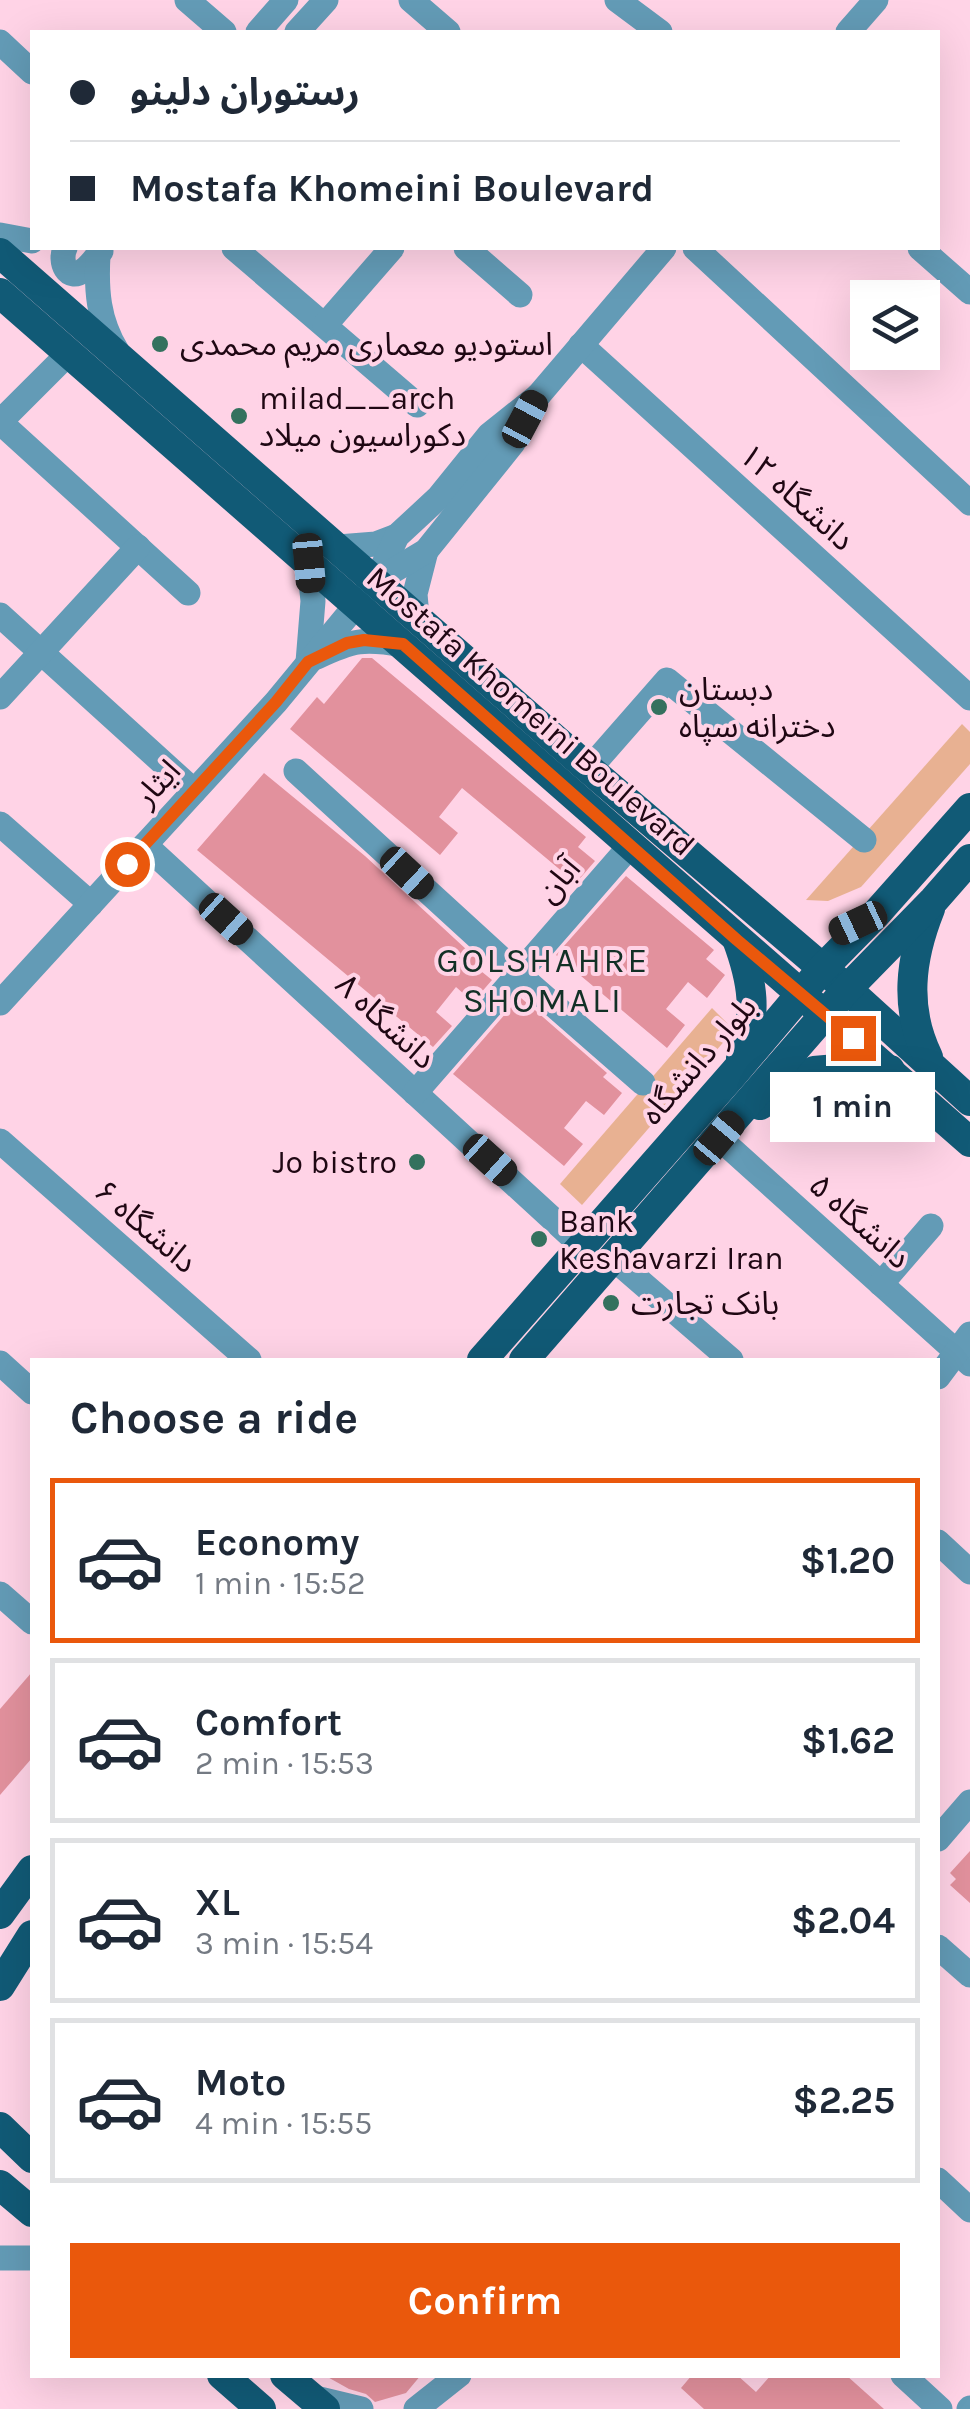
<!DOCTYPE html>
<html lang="en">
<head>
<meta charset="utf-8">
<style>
	body { margin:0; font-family:Karla,"Noto Sans Arabic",sans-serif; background:#f2f2f3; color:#1f2937; height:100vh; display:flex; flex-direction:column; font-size:38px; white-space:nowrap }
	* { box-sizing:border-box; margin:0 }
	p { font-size:32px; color:#747a83 }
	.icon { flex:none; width:55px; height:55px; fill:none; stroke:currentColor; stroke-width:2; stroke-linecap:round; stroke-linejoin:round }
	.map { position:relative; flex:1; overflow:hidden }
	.drawer { position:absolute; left:30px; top:1358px; width:910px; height:1020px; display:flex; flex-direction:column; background:#fff; border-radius:0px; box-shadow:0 10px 40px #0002 }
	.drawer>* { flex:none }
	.banner { position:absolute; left:30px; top:30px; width:910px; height:220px; border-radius:0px; box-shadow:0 10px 40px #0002; display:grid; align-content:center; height:220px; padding:0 40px; background:#fff }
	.tools { position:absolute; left:850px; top:280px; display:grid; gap:20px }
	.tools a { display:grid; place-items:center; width:90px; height:90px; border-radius:0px; background:#fff; box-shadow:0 10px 40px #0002; font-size:50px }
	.end { position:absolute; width:45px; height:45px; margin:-22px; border:12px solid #ea580c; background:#fff; box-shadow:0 0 0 5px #fff }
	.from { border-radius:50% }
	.bubble { position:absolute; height:70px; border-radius:0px; background:#fff; box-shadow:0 10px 40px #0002; font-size:32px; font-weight:700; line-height:70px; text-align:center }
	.car { position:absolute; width:30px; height:60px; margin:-30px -15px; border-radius:12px; box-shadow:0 0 8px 2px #0007; background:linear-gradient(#222 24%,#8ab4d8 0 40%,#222 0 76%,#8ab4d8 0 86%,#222 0) }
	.banner b { display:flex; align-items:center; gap:35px; height:95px; font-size:38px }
	.banner b+b { border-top:2px solid #e0e1e3 }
	.banner i { width:25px; height:25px; background:#1f2937 }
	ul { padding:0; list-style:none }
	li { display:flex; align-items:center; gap:30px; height:165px; margin:0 20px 15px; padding:0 20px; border:5px solid #e0e1e3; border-radius:0px }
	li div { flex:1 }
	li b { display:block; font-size:38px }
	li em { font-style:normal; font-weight:700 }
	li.on { border-color:#ea580c }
	li>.icon { width:90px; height:90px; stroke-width:1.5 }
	h2 { padding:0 40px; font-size:45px; line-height:120px }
	.button { display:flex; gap:20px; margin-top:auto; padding:20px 40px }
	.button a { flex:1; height:115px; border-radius:0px; background:#ea580c; color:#fff; font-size:40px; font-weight:700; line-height:115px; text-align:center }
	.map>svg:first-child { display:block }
	.green { fill:#e8b192 }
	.building { fill:#e2919d }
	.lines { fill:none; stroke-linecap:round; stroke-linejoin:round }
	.minor { stroke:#639bb6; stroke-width:25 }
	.major { stroke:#115a76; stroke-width:30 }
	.route { stroke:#ea580c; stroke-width:12 }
	.poi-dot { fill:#34715e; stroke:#ffd3e6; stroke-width:4 }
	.labels { text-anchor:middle; stroke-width:8; stroke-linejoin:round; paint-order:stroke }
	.poi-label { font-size:32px; fill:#1f0713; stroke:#ffd3e6; text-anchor:start }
	.street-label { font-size:32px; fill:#1f0713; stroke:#ffd3e6 }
	.neighbourhood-label { font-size:35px; letter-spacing:2.5px; fill:#123026; stroke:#ffd3e6 }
</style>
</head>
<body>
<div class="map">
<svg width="970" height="2409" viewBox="0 0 970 2409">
	<rect width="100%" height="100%" fill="#ffd3e6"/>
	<g class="green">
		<polygon points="962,724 970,732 970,764 861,887 828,901 806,900"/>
		<polygon points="712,1008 734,1030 582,1205 560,1184"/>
	</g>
	<g class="building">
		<polygon points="362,658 372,658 586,837 578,847 595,861 576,883 462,788 439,817 458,833 440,855 290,729 317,697 324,704"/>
		<polygon points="264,773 365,856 480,962 476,967 492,980 473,1002 456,987 436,1012 452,1026 433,1047 197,850"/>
		<polygon points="626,876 714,950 706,959 725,975 707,998 688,982 666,1009 685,1025 667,1048 556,955"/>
		<polygon points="520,997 607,1073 603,1077 622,1093 604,1115 586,1101 564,1128 583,1144 564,1166 453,1074"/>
		<polygon points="32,1672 32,1758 0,1795 0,1709"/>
		<polygon points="970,1851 970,1903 950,1885 956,1879 950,1873"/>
		<polygon points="324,2375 421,2375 406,2393 375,2402 366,2394 349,2389"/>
		<polygon points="692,2375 737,2375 756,2392 771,2375 846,2375 884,2409 704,2409 681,2388"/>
	</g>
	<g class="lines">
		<g class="minor">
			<polyline points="187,0 224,32"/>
			<polyline points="411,0 448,32"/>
			<polyline points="617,0 660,32"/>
			<polyline points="258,32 286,0"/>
			<polyline points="297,32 326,0"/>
			<polyline points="848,32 876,0"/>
			<polyline points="0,42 32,72"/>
			<polyline points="0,235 32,241"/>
			<path d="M65,248C59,261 67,283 84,270C90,266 96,257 101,251"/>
			<polyline points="234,248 417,405"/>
			<polyline points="466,248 520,295"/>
			<polyline points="695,248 970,503"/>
			<polyline points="920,248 970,292"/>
			<path d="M98,255C96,290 98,320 117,351"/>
			<polyline points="325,325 392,248"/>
			<polyline points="581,345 970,698"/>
			<polyline points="0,422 188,593"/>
			<polyline points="0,422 68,354"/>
			<polyline points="338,547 376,544 397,536"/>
			<polyline points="376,581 397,536 438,498 489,435 538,396 664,248"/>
			<polyline points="0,615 194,791"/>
			<polyline points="417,617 415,594 426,551"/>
			<path d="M317,657C353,640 364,638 403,645"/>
			<polyline points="308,662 313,601 309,563"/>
			<polyline points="0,697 138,547"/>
			<polyline points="589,769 667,680 864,840"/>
			<polyline points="296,771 518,974 643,1083"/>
			<polyline points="0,824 91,904"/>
			<polyline points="145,845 582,1246"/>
			<polyline points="0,1003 276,702 376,581 426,551 513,443 538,396"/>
			<polyline points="415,1093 631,845"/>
			<polyline points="719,1138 970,1364"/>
			<polyline points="0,1141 249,1360"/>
			<polyline points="614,1259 731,1360"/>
			<polyline points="881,1284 931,1226"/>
			<polyline points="0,1363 32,1392"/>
			<polyline points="938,1377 970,1334"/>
			<polyline points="938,1542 970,1572"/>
			<polyline points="0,1594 32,1622"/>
			<polyline points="938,1839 970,1802"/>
			<polyline points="938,1947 970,1975"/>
			<polyline points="938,2180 970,2210"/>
			<polyline points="0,2258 32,2258"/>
			<polyline points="903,2375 940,2409"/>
			<polyline points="311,2397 361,2409"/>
			<polyline points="416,2409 459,2375"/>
			<polyline points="969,2409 970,2408"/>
		</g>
		<g class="major">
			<polyline points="0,253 589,769 847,989 970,1101"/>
			<polyline points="0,293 970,1142"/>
			<path d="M737,939C753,982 758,1014 741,1058"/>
			<path d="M928,1057C904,1008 910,959 930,909"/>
			<polyline points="760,1105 814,1071 848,1068 890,1070"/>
			<polyline points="482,1360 734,1073 822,969 875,915 970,808"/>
			<polyline points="524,1360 847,989 934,900 970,859"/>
			<polyline points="0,1914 32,1870"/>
			<polyline points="0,1986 32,1935"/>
			<polyline points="0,2127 32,2158"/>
			<polyline points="0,2185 32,2212"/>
			<polyline points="222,2375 261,2409"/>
			<polyline points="285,2375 325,2409"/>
		</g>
	</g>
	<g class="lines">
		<polyline class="route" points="127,864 276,702 308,662 347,643 364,640 403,644 737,940 853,1038"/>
	</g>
	<g class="poi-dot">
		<circle cx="160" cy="344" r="10"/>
		<circle cx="239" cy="416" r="10"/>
		<circle cx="659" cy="707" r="10"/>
		<circle cx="417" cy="1162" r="10"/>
		<circle cx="539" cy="1239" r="10"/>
		<circle cx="611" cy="1303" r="10"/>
	</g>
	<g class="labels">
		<g class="poi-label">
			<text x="180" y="355">استودیو معماری مریم محمدی</text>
			<text x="259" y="409">milad__arch<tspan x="259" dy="37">دکوراسیون میلاد</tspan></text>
			<text x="679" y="700">دبستان<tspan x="679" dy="37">دخترانه سپاه</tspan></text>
			<text x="397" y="1173" text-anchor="end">Jo bistro</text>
			<text x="559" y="1232">Bank<tspan x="559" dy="37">Keshavarzi Iran</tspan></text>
			<text x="631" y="1314">بانک تجارت</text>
		</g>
		<g class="street-label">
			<text transform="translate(797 497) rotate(42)" y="11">دانشگاه ۱۲</text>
			<text transform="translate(531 711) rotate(41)" y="11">Mostafa Khomeini Boulevard</text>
			<text transform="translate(157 783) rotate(-47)" y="11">ایثار</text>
			<text transform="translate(558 880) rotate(-49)" y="11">آبان</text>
			<text transform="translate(386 1021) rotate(43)" y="11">دانشگاه ۸</text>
			<text transform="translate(698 1060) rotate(-49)" y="11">بلوار دانشگاه</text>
			<text transform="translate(860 1221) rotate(42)" y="11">دانشگاه ۵</text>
			<text transform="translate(146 1226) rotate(41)" y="11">دانشگاه ۶</text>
		</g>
		<g class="neighbourhood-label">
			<text x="543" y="972">GOLSHAHRE<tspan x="543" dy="40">SHOMALI</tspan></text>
		</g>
	</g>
</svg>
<div class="tools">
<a><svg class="icon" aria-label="layers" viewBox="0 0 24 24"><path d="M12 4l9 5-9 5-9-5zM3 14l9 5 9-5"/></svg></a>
</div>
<i class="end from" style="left:127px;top:864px"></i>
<i class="end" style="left:853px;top:1038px"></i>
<div class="bubble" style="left:770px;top:1072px;width:165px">1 min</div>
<i class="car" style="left:525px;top:419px;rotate:28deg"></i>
<i class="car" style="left:309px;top:563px;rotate:175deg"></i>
<i class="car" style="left:407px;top:873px;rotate:133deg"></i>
<i class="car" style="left:226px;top:919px;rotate:132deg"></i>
<i class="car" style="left:858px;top:923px;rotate:245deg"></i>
<i class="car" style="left:719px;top:1138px;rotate:40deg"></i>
<i class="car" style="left:490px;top:1160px;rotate:132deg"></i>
<div class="banner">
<b><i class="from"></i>رستوران دلینو</b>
<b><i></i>Mostafa Khomeini Boulevard</b>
</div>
<section class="drawer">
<h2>Choose a ride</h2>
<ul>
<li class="on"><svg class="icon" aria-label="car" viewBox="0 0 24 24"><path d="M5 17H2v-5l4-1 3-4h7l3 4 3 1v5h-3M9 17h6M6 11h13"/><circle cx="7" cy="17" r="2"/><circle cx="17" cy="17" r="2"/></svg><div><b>Economy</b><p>1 min · 15:52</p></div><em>$1.20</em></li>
<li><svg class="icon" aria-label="car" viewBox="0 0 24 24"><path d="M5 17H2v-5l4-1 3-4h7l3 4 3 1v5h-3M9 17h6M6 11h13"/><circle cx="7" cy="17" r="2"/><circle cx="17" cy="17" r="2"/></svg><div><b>Comfort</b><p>2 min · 15:53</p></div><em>$1.62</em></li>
<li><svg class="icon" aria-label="car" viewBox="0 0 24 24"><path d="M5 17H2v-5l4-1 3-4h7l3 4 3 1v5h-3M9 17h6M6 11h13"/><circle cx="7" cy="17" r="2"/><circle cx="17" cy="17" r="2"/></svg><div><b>XL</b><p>3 min · 15:54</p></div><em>$2.04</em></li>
<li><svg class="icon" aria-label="car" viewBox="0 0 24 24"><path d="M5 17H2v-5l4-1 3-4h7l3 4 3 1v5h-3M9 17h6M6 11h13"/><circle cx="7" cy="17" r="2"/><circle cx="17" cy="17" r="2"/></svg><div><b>Moto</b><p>4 min · 15:55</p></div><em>$2.25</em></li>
</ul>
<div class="button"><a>Confirm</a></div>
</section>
</div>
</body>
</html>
